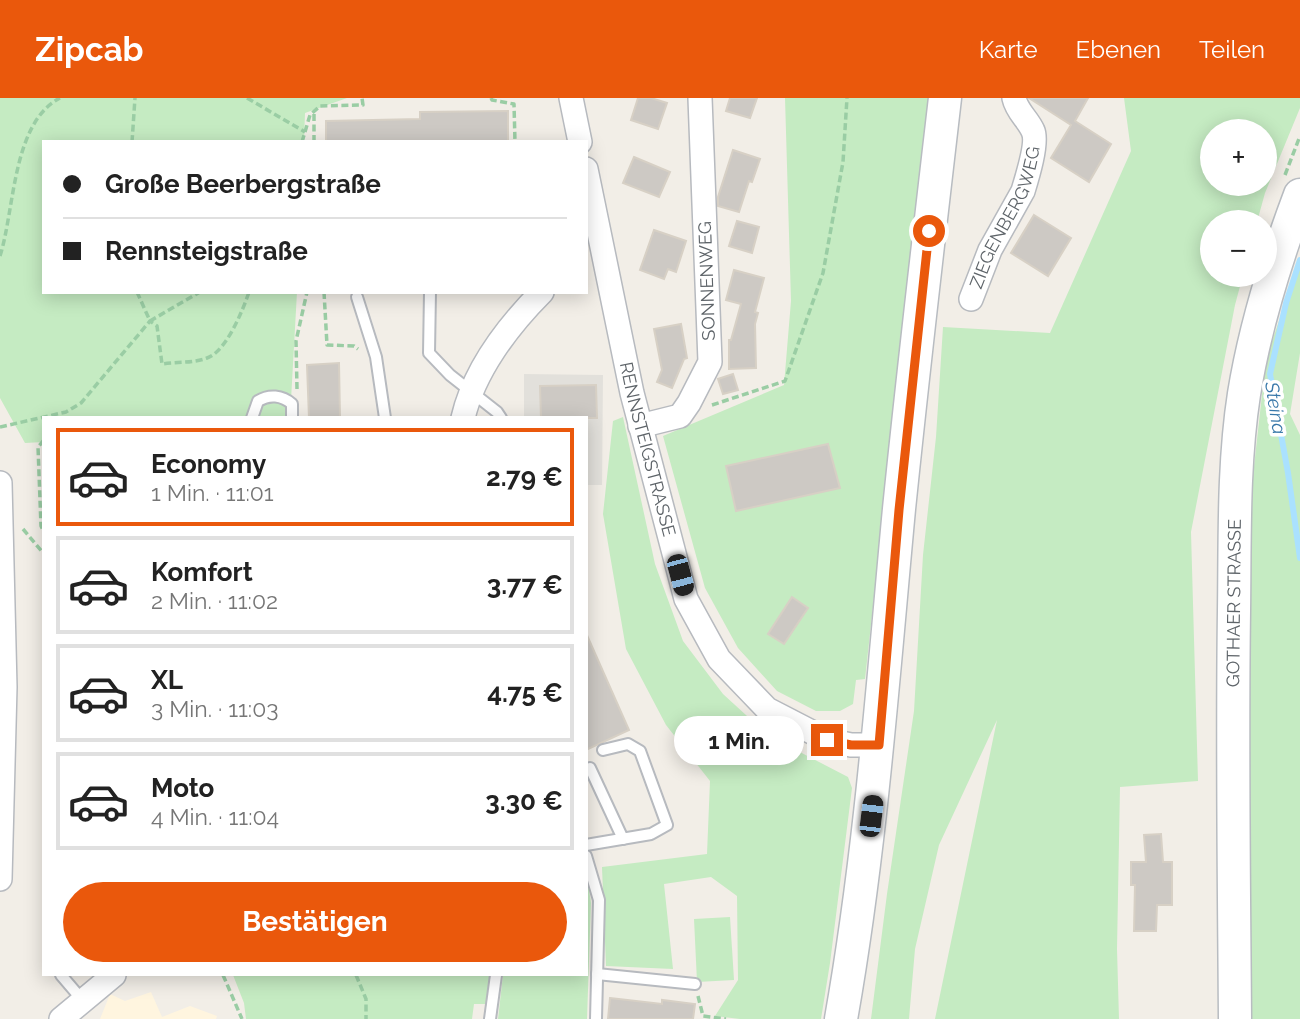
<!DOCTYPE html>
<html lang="de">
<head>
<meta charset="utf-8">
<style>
	body { margin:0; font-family:Raleway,sans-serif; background:#f6f6f6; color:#222; height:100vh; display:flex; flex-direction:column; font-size:26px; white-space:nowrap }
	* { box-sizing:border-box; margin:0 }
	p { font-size:23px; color:#767676 }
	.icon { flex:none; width:38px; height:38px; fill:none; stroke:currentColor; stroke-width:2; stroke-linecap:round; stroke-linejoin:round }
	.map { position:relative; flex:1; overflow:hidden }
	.drawer { position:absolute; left:42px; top:318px; width:546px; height:560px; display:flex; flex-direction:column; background:#fff; border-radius:0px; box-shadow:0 4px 18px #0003 }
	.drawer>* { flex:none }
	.hud { position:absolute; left:42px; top:42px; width:546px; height:154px; border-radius:0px; box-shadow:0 4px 18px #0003; display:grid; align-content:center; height:154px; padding:0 21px; background:#fff }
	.buttons { position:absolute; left:1200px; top:21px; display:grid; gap:14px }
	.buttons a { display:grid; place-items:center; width:77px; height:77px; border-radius:50%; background:#fff; box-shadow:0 4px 18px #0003; font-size:35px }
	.end { position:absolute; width:32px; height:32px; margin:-16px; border:9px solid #ea580c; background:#fff; box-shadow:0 0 0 4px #fff }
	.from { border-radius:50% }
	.bubble { position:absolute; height:49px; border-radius:24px; background:#fff; box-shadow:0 4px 18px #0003; font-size:23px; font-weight:700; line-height:49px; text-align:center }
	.car { position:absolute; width:21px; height:42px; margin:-21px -10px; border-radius:9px; box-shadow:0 0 5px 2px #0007; background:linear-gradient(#222 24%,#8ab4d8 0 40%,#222 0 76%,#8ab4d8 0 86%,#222 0) }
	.hud b { display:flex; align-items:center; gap:24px; height:66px; font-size:26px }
	.hud b+b { border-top:2px solid #e0e0e0 }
	.hud i { width:18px; height:18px; background:#222 }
	ul { padding:12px 0 0; list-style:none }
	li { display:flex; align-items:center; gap:21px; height:98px; margin:0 14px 10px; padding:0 7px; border:4px solid #e0e0e0; border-radius:0px }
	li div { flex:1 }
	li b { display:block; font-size:26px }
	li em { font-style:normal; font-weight:700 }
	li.on { border-color:#ea580c }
	li>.icon { width:63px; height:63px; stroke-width:1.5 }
	.button { display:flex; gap:14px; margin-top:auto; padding:14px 21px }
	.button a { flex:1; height:80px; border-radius:42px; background:#ea580c; color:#fff; font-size:28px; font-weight:700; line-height:80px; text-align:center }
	header { display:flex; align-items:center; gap:42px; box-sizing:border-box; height:98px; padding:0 35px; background:#ea580c; color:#fff }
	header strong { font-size:33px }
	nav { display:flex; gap:38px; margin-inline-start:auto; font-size:24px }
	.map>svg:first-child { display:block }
	.commercial { fill:#fff5df }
	.industrial { fill:#e2e0db }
	.green { fill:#c5ebc2; fill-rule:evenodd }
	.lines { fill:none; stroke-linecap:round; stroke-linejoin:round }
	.stream { stroke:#aae1ff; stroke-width:6 }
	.building { fill:#cdc9c4; stroke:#d7d0c5; stroke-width:2 }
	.lane-casing { stroke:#b7babf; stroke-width:14 }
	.street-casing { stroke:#b7babf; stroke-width:26 }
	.secondary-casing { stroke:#b8bcc1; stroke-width:35 }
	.path { stroke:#9acda4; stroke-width:3.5; stroke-dasharray:7 3.5; stroke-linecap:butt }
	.lane { stroke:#fff; stroke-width:10 }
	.street { stroke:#fff; stroke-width:23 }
	.secondary { stroke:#fff; stroke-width:32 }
	.route { stroke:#ea580c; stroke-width:9 }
	.labels { text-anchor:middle; stroke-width:7; stroke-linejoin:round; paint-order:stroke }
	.street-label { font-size:18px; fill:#5e6469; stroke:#fff }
	.water-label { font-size:19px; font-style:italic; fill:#3777a9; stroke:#fff }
</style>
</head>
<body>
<header>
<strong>Zipcab</strong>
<nav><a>Karte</a><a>Ebenen</a><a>Teilen</a></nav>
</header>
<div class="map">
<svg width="1300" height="921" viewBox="0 0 1300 921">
	<rect width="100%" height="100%" fill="#f2eee7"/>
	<polygon class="commercial" points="151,894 162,919 190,908 217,918 216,921 100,921 110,896 125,903"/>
	<polygon class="industrial" points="524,276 603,277 602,387 586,387 586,320 524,320"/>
	<g class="green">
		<polygon points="0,0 347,0 305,15 304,44 44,44 44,194 297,194 290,320 44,320 44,344 25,345 0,300"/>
		<polygon points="785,0 929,0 865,581 856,582 853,606 840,613 816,613 777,593 738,550 705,490 663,338 784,287 791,203"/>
		<path d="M1124,0H1300V10L1265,95L1257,124H1213V177H1243L1235,207L1191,434L1198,683L1120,689L1117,851L1119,921H935L997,622L939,747L915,851L909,921H871L887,796L914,613L923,457L936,339L943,229L1050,235L1131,53ZM1213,33H1265V86H1213Z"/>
		<polygon points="1300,161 1300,255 1290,316 1300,337 1300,921 1248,921 1246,440 1266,261"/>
		<polygon points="623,319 655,466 683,543 723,596 769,638 848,679 852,690 830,865 821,921 740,921 715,918 738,882 737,798 711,779 664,786 673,871 606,868 602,769 707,756 710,683 666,627 626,551 603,416 613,323"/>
		<polygon points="586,771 591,805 587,921 498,921 503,877 586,877"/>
		<polygon points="730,819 734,882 697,884 694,821"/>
		<polygon points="233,877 490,877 487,906 474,906 472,921 246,921 244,905"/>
	</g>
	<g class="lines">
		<polyline class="stream" points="1300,162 1286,205 1270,276 1288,375 1300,460"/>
	</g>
	<g class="building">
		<polygon points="638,0 651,0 667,5 658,31 631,22"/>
		<polygon points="730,0 757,0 750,20 726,13"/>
		<polygon points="1029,0 1088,0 1075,23 1111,46 1089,84 1051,60 1071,27"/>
		<polygon points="508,13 508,44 326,44 326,23 420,21 420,14"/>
		<polygon points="733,52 760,61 752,84 749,83 739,114 718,108 718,99"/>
		<polygon points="634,59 670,74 659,99 623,85"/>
		<polygon points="1034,117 1071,140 1048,178 1011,155"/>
		<polygon points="737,123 759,129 752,155 729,148"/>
		<polygon points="654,132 686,143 676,174 668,171 664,181 640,172"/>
		<polygon points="734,172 764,180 755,214 758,215 755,226 756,270 729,271 729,242 731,242 741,206 726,202"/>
		<polygon points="681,226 687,260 684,261 672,290 657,284 662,272 654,231"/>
		<polygon points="339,265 340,320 309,320 307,267"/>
		<polygon points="733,276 738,292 723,296 718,281"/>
		<polygon points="596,287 597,320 541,320 540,288"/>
		<polygon points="828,346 840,390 736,413 726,368"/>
		<polygon points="792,499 808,510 784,546 768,536"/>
		<polygon points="586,535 629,632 586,652"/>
		<polygon points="1161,736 1163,764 1172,764 1172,807 1157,807 1156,833 1134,833 1135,787 1131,787 1131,764 1146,764 1144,737"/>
		<polygon points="610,900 662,906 662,902 695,906 693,921 608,921"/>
	</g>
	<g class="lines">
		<g class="lane-casing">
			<g id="lane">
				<polyline points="430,194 429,255 450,277 497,314 501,320"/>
				<polyline points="357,199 376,259 385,320"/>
				<path d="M252,320L258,303C269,296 282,297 292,306V320"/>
				<polyline points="590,670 623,741"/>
				<polyline points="586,747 651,736 667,727 640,653 628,646 603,652"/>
				<polyline points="586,758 599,802 596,921"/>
				<polyline points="597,876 695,886"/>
				<polyline points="61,877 84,904"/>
				<polyline points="490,921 496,877"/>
			</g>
		</g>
		<g class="street-casing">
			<g id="street">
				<polyline points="571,0 580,44"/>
				<path id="s1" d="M586,71L632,295L686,501L719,561L767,611L827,642L851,647H879"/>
				<path id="s2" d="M971,201L990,152L1023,93C1027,80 1038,44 1033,33C1028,21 1017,14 1014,0"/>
				<path d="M463,320C474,273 508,228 542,194"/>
				<polyline points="640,328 680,318 689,305 710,264 700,0"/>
				<polyline points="0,385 5,589 0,781"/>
				<polyline points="61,921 114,877"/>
			</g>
		</g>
		<g class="secondary-casing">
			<g id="secondary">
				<path d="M841,921C871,752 883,581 899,411C913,274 929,137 945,0"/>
				<path id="s3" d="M1235,921C1234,785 1232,649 1234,513C1235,441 1233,367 1244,296C1255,228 1276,161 1300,97"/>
			</g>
		</g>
		<g class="path">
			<polyline points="247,0 305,34"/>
			<polyline points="491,0 492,2 514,6 515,44"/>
			<polyline points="132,44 135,0"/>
			<polyline points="302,44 310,17 320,8 363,7 362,0"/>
			<polyline points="314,44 314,14"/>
			<polyline points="1285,77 1300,38"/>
			<path d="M0,158C15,111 12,25 60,0"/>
			<polyline points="137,194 150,223 200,194"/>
			<polyline points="324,194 327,247 354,248 358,251"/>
			<polyline points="297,291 296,243 307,194"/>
			<polyline points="712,307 785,283 823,175 843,64 847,0"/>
			<path d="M0,329L66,314L81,305L150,223L157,228L162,266C176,264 194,265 207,260C226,254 243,212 249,194"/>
			<polyline points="44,342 38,349 41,428 44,434"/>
			<polyline points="23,431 44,456"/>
			<polyline points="223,877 242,921"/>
			<polyline points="356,877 366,901 366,921"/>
			<polyline points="698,898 703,918 726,921"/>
		</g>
		<use href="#lane" class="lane"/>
		<use href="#street" class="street"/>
		<use href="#secondary" class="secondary"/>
	</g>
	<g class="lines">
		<polyline class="route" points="827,642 851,647 879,647 899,412 929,133"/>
	</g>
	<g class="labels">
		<g class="street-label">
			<text dy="6" stroke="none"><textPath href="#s2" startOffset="89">ZIEGENBERGWEG</textPath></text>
			<text transform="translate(707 183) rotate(-92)" y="6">SONNENWEG</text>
			<text dy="6" stroke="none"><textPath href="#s1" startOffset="287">RENNSTEIGSTRASSE</textPath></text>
			<text dy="6" stroke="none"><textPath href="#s3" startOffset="416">GOTHAER STRASSE</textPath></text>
		</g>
		<g class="water-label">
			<text transform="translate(1276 310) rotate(81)" y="7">Steina</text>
		</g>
	</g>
</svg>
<div class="buttons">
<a>+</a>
<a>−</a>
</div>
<i class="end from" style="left:929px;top:133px"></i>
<i class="end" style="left:827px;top:642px"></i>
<div class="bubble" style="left:674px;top:618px;width:130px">1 Min.</div>
<i class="car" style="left:680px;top:477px;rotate:165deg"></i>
<i class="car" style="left:871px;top:718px;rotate:7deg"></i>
<div class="hud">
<b><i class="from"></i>Große Beerbergstraße</b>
<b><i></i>Rennsteigstraße</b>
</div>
<section class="drawer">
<ul>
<li class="on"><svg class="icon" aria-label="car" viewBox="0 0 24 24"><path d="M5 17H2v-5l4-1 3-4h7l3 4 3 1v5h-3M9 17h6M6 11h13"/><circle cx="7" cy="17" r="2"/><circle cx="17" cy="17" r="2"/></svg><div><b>Economy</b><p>1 Min. · 11:01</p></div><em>2.79 €</em></li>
<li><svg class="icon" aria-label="car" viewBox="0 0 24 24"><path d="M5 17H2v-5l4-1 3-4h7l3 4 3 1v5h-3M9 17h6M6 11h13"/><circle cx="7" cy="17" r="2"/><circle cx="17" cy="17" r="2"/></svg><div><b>Komfort</b><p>2 Min. · 11:02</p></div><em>3.77 €</em></li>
<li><svg class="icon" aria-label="car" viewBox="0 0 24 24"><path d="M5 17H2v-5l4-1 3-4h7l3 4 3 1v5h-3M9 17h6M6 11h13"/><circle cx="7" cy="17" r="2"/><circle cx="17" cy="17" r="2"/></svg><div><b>XL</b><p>3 Min. · 11:03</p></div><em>4.75 €</em></li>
<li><svg class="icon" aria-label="car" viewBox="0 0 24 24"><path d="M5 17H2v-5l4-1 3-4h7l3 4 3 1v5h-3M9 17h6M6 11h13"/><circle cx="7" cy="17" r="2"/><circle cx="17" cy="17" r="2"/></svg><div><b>Moto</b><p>4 Min. · 11:04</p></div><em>3.30 €</em></li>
</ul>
<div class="button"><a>Bestätigen</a></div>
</section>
</div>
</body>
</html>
